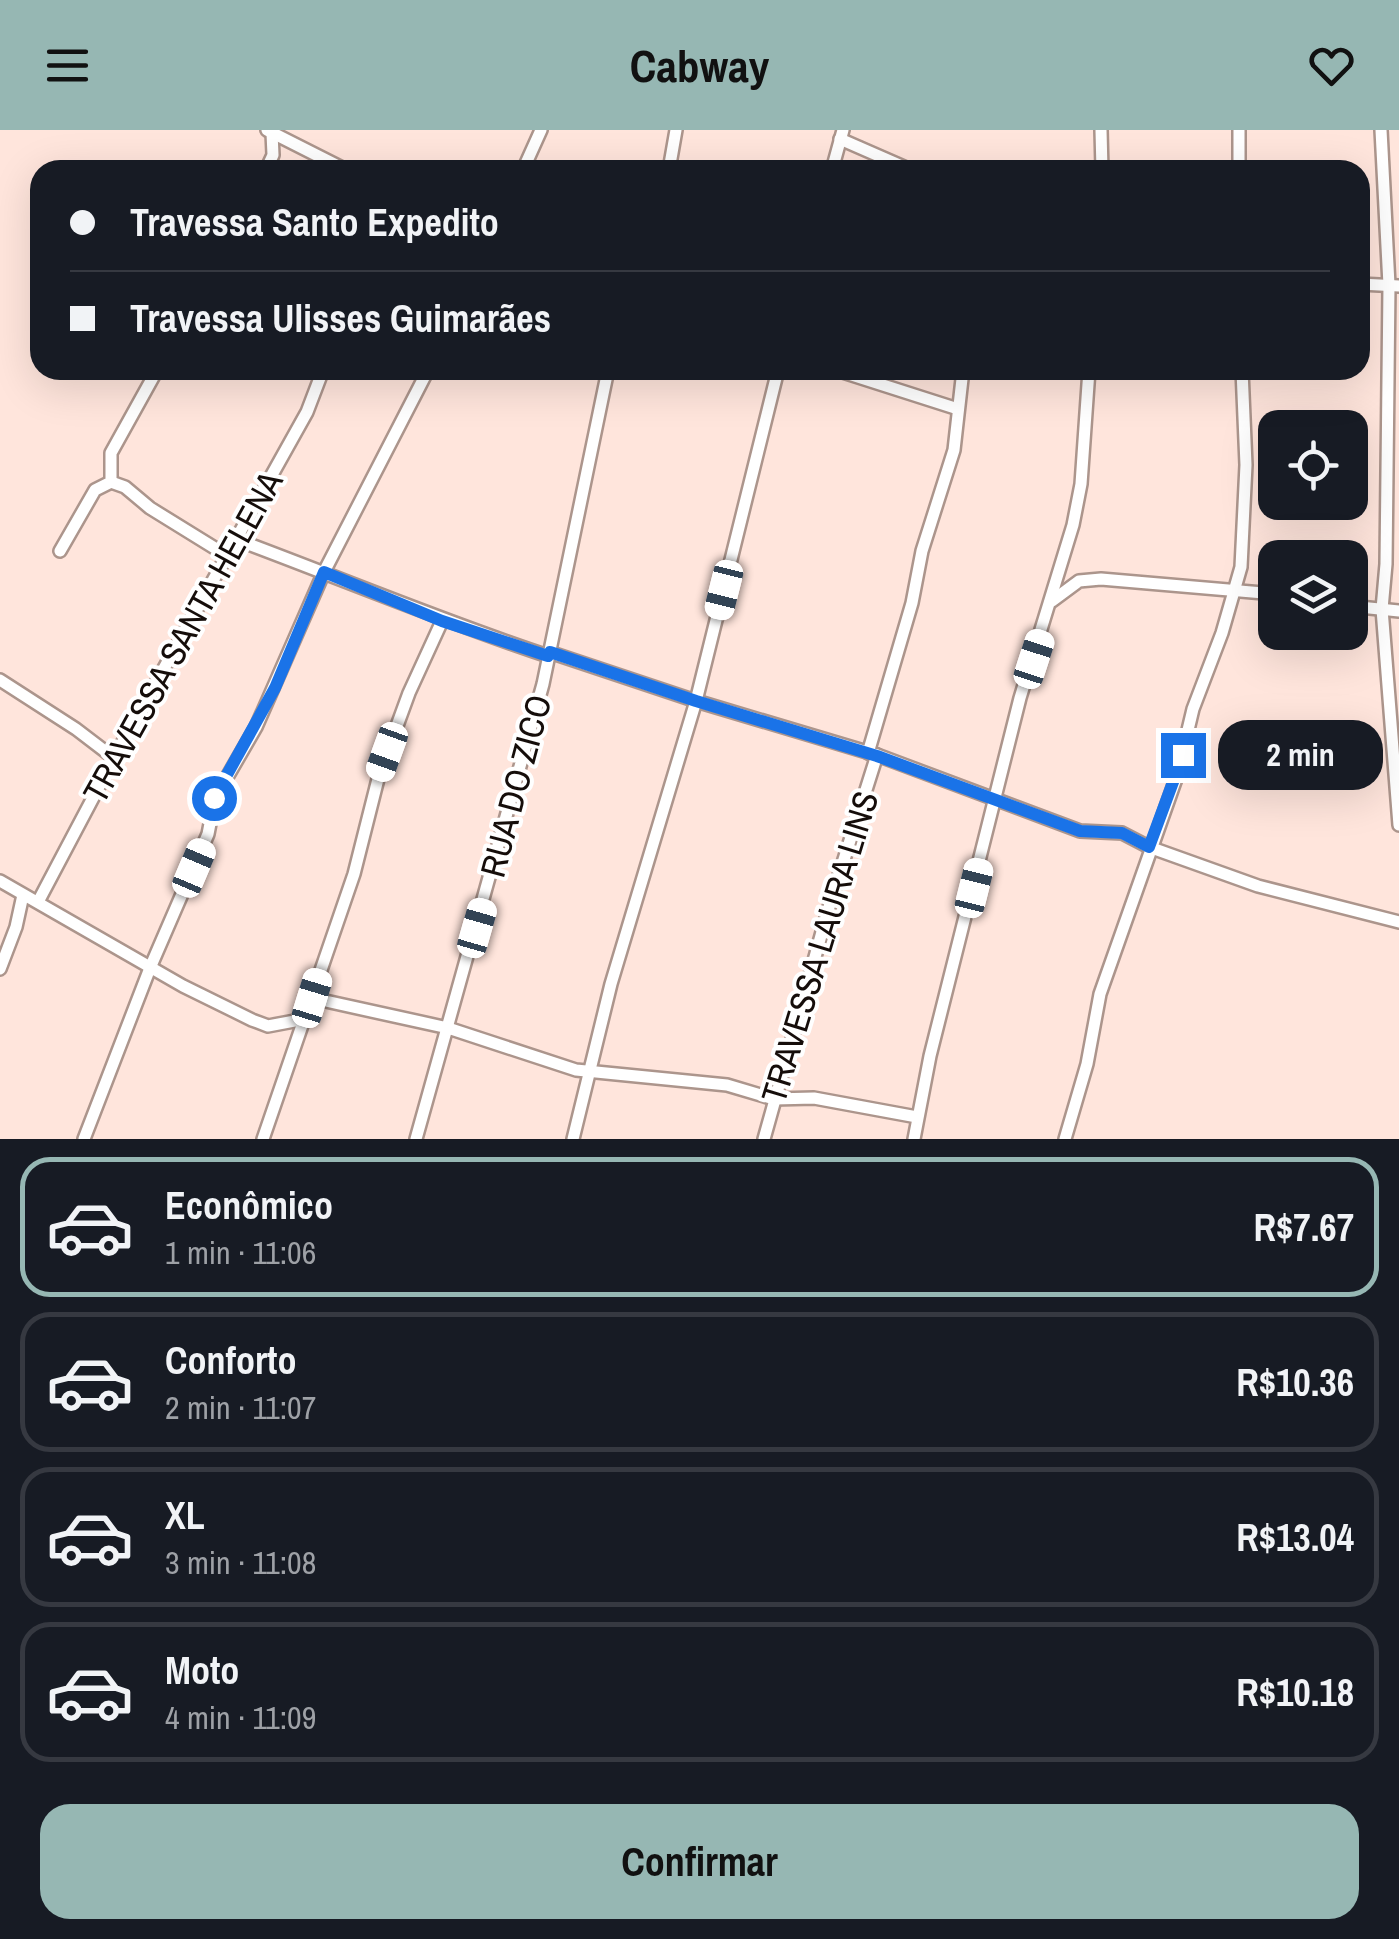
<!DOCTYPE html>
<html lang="pt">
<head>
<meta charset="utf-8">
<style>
	body { margin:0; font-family:"Archivo Narrow",sans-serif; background:#20242c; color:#f1f3f6; height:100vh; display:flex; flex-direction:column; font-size:38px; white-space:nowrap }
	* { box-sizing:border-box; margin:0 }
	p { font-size:32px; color:#9ea1a6 }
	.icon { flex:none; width:55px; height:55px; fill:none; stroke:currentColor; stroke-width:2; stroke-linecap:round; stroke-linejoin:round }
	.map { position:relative; height:1009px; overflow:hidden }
	.side { display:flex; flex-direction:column; background:#171b24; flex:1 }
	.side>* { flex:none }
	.top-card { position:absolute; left:30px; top:30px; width:1340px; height:220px; border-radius:30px; box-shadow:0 10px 40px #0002; display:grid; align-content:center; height:220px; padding:0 40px; background:#171b24 }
	.tools { position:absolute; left:1258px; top:280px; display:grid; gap:20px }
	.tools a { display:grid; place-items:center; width:110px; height:110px; border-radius:20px; background:#171b24; box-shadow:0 10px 40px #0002; font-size:50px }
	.end { position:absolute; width:45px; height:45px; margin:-22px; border:12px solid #1a73e8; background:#fff; box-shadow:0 0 0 5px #fff }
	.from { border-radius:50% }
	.bubble { position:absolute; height:70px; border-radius:30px; background:#171b24; box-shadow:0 10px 40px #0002; font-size:32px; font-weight:800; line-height:70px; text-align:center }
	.car { position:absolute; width:30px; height:60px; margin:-30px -15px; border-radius:12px; box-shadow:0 0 8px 2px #0007; background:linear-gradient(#fff 24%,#345 0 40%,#fff 0 76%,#345 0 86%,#fff 0) }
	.top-card b { display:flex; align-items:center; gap:35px; height:95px; font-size:38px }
	.top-card b+b { border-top:2px solid #363941 }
	.top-card i { width:25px; height:25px; background:#f1f3f6 }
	ul { padding:18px 0 0; list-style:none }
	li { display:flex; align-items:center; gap:30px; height:140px; margin:0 20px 15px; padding:0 20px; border:5px solid #363941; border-radius:30px }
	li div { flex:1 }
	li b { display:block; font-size:38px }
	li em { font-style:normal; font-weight:800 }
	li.on { border-color:#96b7b3 }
	li>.icon { width:90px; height:90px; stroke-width:1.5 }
	.action { display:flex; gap:20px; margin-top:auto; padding:20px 40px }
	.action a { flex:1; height:115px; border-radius:30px; background:#96b7b3; color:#111; font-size:40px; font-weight:800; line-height:115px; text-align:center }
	header { display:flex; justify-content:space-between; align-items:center; height:130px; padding:0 40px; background:#96b7b3; color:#111; font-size:45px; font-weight:800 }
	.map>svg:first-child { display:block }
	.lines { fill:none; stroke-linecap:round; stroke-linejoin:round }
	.street-casing { stroke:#ac958c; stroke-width:16 }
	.street { stroke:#fff; stroke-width:11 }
	.route { stroke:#1a73e8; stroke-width:12 }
	.labels { text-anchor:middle; stroke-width:8; stroke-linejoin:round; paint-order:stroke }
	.street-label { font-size:35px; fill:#150d0a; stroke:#fff }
</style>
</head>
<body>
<header><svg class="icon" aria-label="menu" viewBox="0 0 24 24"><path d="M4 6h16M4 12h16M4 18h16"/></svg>Cabway<svg class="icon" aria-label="heart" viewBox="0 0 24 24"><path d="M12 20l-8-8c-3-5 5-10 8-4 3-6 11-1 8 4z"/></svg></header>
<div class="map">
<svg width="1399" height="1009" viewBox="0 0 1399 1009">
	<rect width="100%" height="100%" fill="#ffe5dc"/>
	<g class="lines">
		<g class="street-casing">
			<g id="street">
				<polyline points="267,0 346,40"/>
				<polyline points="1101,0 1102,40"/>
				<polyline points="1381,0 1389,155 1386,434 1382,479 1399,695"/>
				<polyline points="840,9 911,40"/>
				<polyline points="266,40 273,25 272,3"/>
				<polyline points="523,40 541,0"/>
				<polyline points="669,40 676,0"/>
				<polyline points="832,40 843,0"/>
				<polyline points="1239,40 1239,0"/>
				<polyline points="1360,154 1399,156"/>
				<polyline points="836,240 958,279"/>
				<polyline points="111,352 125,357 150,378 226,425"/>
				<path d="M235,409C340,448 442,491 548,526"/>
				<polyline points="60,421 95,360 111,352 111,323 157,240"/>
				<polyline points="1052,471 1079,451 1101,449 1275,464"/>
				<polyline points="1350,476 1399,481"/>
				<polyline points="549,522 696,571 877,625 1080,701 1122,703 1149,717 1258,756 1399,792"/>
				<polyline points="0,550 76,599 114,628"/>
				<polyline points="868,623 912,473 922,421 954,320 963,240"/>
				<polyline points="0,751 183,856 252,890 268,896 305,889"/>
				<polyline points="38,772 114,628 307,282 323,240"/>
				<polyline points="0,839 16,797 23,765"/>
				<polyline points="312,868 448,898 576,940 727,955 774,969 814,968 917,987"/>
				<polyline points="84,1009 150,838 208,704 215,668 256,597 324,442 428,240"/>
				<polyline points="263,1009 354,744 379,645 409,563 442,491"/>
				<polyline points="416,1009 543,554 608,240"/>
				<polyline points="573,1009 611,854 696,571 778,240"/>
				<polyline points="764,1009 829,777 877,625"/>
				<polyline points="914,1009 930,926 1020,568 1073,395 1081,354 1089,240"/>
				<polyline points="1065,1009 1087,934 1100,864 1177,646 1193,579 1222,503 1241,437 1246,335 1242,240"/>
			</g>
		</g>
		<use href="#street" class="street"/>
	</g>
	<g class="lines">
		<polyline class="route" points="214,668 275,558 324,442 442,491 548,526 550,522 696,571 877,626 1080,701 1122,703 1149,717 1183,625"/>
	</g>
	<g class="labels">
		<g class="street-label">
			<text transform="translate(183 507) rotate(-61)" y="12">TRAVESSA SANTA HELENA</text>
			<text transform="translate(516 656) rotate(-75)" y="12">RUA DO ZICO</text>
			<text transform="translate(820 817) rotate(-73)" y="12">TRAVESSA LAURA LINS</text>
		</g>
	</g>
</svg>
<div class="tools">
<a><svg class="icon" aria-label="locate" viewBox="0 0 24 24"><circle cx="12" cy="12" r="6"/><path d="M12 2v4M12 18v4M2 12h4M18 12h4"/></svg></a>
<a><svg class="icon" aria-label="layers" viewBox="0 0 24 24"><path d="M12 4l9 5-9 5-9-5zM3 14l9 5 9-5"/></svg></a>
</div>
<i class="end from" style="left:214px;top:668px"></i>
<i class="end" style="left:1183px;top:625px"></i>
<div class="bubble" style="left:1218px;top:590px;width:165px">2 min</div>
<i class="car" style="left:724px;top:460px;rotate:194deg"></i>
<i class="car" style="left:1034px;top:529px;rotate:18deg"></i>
<i class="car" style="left:387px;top:622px;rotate:200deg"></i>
<i class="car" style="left:194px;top:738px;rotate:23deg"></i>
<i class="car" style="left:974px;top:758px;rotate:14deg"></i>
<i class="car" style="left:477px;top:798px;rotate:16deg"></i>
<i class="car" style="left:312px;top:868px;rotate:17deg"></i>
<div class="top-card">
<b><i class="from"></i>Travessa Santo Expedito</b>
<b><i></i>Travessa Ulisses Guimarães</b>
</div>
</div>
<section class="side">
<ul>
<li class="on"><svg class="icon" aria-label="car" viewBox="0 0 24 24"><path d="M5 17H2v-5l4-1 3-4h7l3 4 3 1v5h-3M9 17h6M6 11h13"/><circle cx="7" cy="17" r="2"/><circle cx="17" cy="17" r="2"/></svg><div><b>Econômico</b><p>1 min · 11:06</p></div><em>R$7.67</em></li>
<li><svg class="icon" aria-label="car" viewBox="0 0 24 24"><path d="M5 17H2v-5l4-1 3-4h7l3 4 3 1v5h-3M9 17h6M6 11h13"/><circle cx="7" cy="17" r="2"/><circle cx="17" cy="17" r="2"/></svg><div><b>Conforto</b><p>2 min · 11:07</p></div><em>R$10.36</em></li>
<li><svg class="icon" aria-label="car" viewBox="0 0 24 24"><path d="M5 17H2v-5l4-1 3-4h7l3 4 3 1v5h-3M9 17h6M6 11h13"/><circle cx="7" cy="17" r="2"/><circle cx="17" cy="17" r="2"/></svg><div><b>XL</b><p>3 min · 11:08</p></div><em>R$13.04</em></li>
<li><svg class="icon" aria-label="car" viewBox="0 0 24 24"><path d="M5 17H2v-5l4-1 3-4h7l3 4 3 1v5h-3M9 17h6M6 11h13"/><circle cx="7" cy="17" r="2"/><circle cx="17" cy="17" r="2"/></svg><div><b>Moto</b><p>4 min · 11:09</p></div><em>R$10.18</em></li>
</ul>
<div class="action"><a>Confirmar</a></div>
</section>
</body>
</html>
